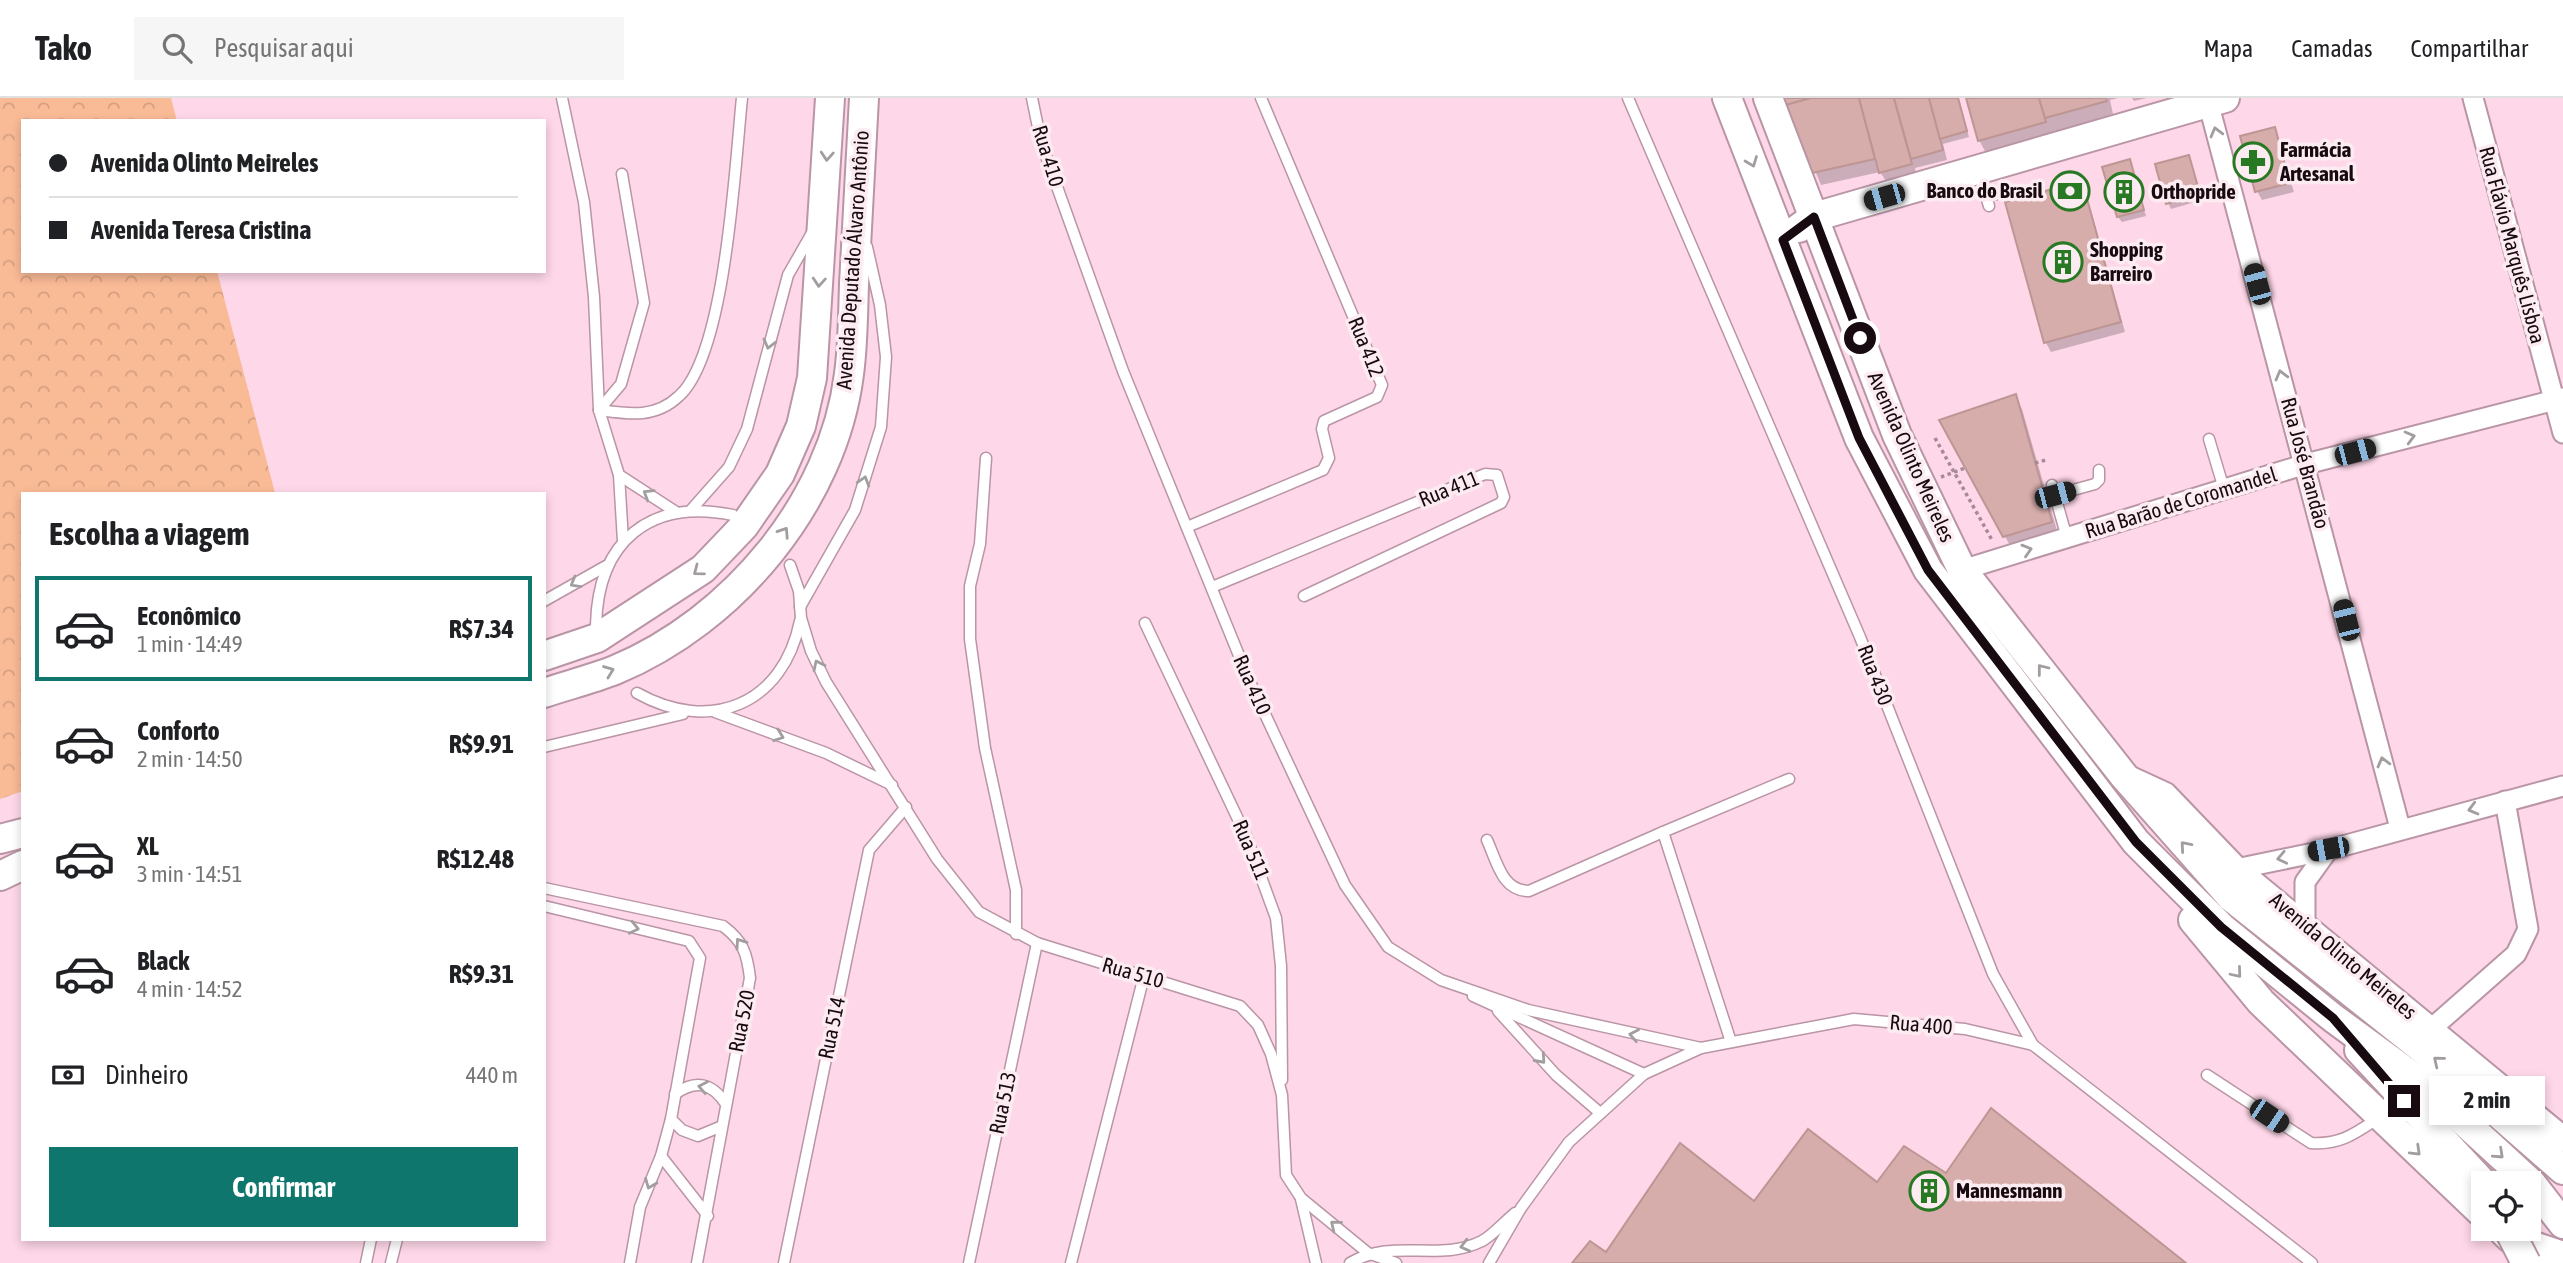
<!DOCTYPE html>
<html lang="pt">
<head>
<meta charset="utf-8">
<style>
	body { margin:0; font-family:"Asap Condensed",sans-serif; background:#f6f6f6; color:#202124; height:100vh; display:flex; flex-direction:column; font-size:26px; white-space:nowrap }
	* { box-sizing:border-box; margin:0 }
	p { font-size:23px; color:#757577 }
	.icon { flex:none; width:38px; height:38px; fill:none; stroke:currentColor; stroke-width:2; stroke-linecap:round; stroke-linejoin:round }
	.map { position:relative; flex:1; overflow:hidden }
	.panel { position:absolute; left:21px; top:394px; width:525px; height:749px; display:flex; flex-direction:column; background:#fff; border-radius:0px; box-shadow:0 4px 10px #0003 }
	.panel>* { flex:none }
	.top-card { position:absolute; left:21px; top:21px; width:525px; height:154px; border-radius:0px; box-shadow:0 4px 10px #0003; display:grid; align-content:center; height:154px; padding:0 28px; background:#fff }
	.tools { position:absolute; left:2471px; top:1073px; display:grid; gap:14px }
	.tools a { display:grid; place-items:center; width:70px; height:70px; border-radius:0px; background:#fff; box-shadow:0 4px 10px #0003; font-size:35px }
	.end { position:absolute; width:32px; height:32px; margin:-16px; border:9px solid #170a10; background:#fff; box-shadow:0 0 0 4px #fff }
	.from { border-radius:50% }
	.bubble { position:absolute; height:49px; border-radius:0px; background:#fff; box-shadow:0 4px 10px #0003; font-size:23px; font-weight:700; line-height:49px; text-align:center }
	.car { position:absolute; width:21px; height:42px; margin:-21px -10px; border-radius:9px; box-shadow:0 0 5px 2px #0007; background:linear-gradient(#222 24%,#8ab4d8 0 40%,#222 0 76%,#8ab4d8 0 86%,#222 0) }
	.top-card b { display:flex; align-items:center; gap:24px; height:66px; font-size:26px }
	.top-card b+b { border-top:2px solid #e0e0e0 }
	.top-card i { width:18px; height:18px; background:#202124 }
	ul { padding:0; list-style:none }
	li { display:flex; align-items:center; gap:21px; height:105px; margin:0 14px 10px; padding:0 14px; border:4px solid transparent; border-radius:0px }
	li div { flex:1 }
	li b { display:block; font-size:26px }
	li em { font-style:normal; font-weight:700 }
	li.current { border-color:#0f766e }
	li>.icon { width:63px; height:63px; stroke-width:1.5 }
	h2 { padding:0 28px; font-size:32px; line-height:84px }
	.pay { display:flex; align-items:center; gap:18px; height:77px; padding:0 28px; font-size:26px }
	.pay p { margin-inline-start:auto }
	.cta { display:flex; gap:14px; margin-top:auto; padding:14px 28px }
	.cta a { flex:1; height:80px; border-radius:0px; background:#0f766e; color:#fff; font-size:28px; font-weight:700; line-height:80px; text-align:center }
	header { display:flex; align-items:center; gap:42px; box-sizing:border-box; height:98px; padding:0 35px; background:#fff; border-bottom:2px solid #e0e0e0 }
	header strong { font-size:33px }
	nav { display:flex; gap:38px; margin-inline-start:auto; font-size:24px }
	.search { width:490px; height:63px; background:#f6f6f6; display:flex; align-items:center; gap:18px; box-sizing:border-box; padding:0 24px; border-radius:0px; color:#757577; font-size:26px }
	.map>svg:first-child { display:block }
	.forest { fill:url(#forest-crowns) }
	.shadow { fill:#0003 }
	.building { fill:#d6adab; stroke:#bd9694; stroke-width:2 }
	.lines { fill:none; stroke-linecap:round; stroke-linejoin:round }
	.service-casing { stroke:#b995a5; stroke-width:13 }
	.minor-casing { stroke:#b995a5; stroke-width:23 }
	.tertiary-casing { stroke:#b995a5; stroke-width:28 }
	.secondary-casing { stroke:#b995a5; stroke-width:32 }
	.path { stroke:#a78a97; stroke-width:3.5; stroke-dasharray:3.5 3.5; stroke-linecap:butt }
	.service { stroke:#fff; stroke-width:10 }
	.minor { stroke:#fff; stroke-width:19 }
	.tertiary { stroke:#fff; stroke-width:24 }
	.secondary { stroke:#fff; stroke-width:28 }
	.secondary-bridge-casing { stroke:#b995a5; stroke-width:32; stroke-linecap:butt }
	.secondary-bridge { stroke:#fff; stroke-width:28 }
	.oneway { stroke:#a29d9f }
	.route { stroke:#170a10; stroke-width:9 }
	.labels { text-anchor:middle; stroke-width:7; stroke-linejoin:round; paint-order:stroke }
	.poi-label { font-size:21px; font-weight:bold; fill:#170a10; stroke:#fcecf2; text-anchor:start }
	.street-label { font-size:21px; fill:#170a10; stroke:#fcecf2 }
</style>
</head>
<body>
<header>
<strong>Tako</strong>
<div class="search"><svg class="icon" aria-label="search" viewBox="0 0 24 24"><circle cx="10" cy="10" r="6"/><path d="M15 15l6 6"/></svg>Pesquisar aqui</div>
<nav><a>Mapa</a><a>Camadas</a><a>Compartilhar</a></nav>
</header>
<div class="map">
<svg width="2563" height="1165" viewBox="0 0 2563 1165">
	<defs>
		<pattern id="forest-crowns" width="20" height="18" patternUnits="userSpaceOnUse" patternTransform="scale(1.75)"><rect width="20" height="18" fill="#f9ba96"/><path d="M2 6a3 3 0 1 1 6 0M12 15a3 3 0 1 1 6 0" fill="none" stroke="#d59f80"/></pattern>
	</defs>
	<rect width="100%" height="100%" fill="#fed7e8"/>
	<polygon class="forest" points="0,0 171,0 177,23 23,23 23,173 217,173 275,395 23,396 23,693 0,701"/>
	<g class="shadow">
		<polygon points="1785,0 1959,0 1969,39 1943,46 1947,62 1915,70 1916,75 1886,83 1880,74 1821,87"/>
		<polygon points="1968,0 2118,0 2110,2 2113,16 1986,55 1979,42"/>
		<polygon points="2132,0 2147,0 2134,3"/>
		<polygon points="2274,31 2294,94 2262,102 2257,93"/>
		<polygon points="2188,59 2202,102 2171,111 2168,105"/>
		<polygon points="2129,63 2146,118 2122,124 2118,119"/>
		<polygon points="2081,85 2086,94 2125,234 2051,254 2046,245 2007,105"/>
		<polygon points="2015,298 2022,311 2058,436 2012,451 1941,323"/>
	</g>
	<g class="building">
		<polygon points="1783,0 1811,0 1786,7"/>
		<polygon points="1811,0 1859,0 1875,61 1812,75 1786,7"/>
		<polygon points="1859,0 1894,0 1912,66 1879,75"/>
		<polygon points="1894,0 1929,0 1943,52 1911,61"/>
		<polygon points="1929,0 1958,0 1967,33 1940,41"/>
		<polygon points="1966,0 2039,0 2046,24 1978,43"/>
		<polygon points="2039,0 2106,0 2107,3 2045,20"/>
		<polygon points="2275,29 2290,85 2255,94 2240,38"/>
		<polygon points="2189,57 2200,96 2166,106 2155,66"/>
		<polygon points="2130,61 2144,112 2117,119 2102,69"/>
		<polygon points="2082,83 2121,224 2044,245 2005,104"/>
		<polygon points="1997,93 1999,101 1991,103 1989,95"/>
		<polygon points="2016,296 2052,424 2003,439 1939,322"/>
		<polygon points="1991,1010 2186,1165 1572,1165 1590,1143 1606,1154 1680,1045 1754,1103 1808,1031 1877,1084 1904,1048 1946,1075"/>
	</g>
	<g class="lines">
		<g class="service-casing">
			<g id="service">
				<polyline points="562,0 584,104 594,199 599,312 619,377 623,443"/>
				<polyline points="1032,0 1041,44 1123,273 1249,582 1345,787 1388,849 1441,882 1528,912 1701,950"/>
				<polyline points="1628,0 1860,539 1993,876 2033,947"/>
				<polyline points="1978,72 1989,108"/>
				<path d="M599,312C628,316 655,321 679,298C726,256 735,66 742,0"/>
				<polyline points="599,312 621,286 644,205 622,76"/>
				<polyline points="2209,341 2224,391"/>
				<polyline points="986,360 980,446 970,488 970,541 985,650 1016,792 1016,836"/>
				<polyline points="619,377 676,414"/>
				<polyline points="2052,387 2067,440"/>
				<polyline points="2055,397 2095,386 2099,382 2099,372"/>
				<polyline points="691,412 729,369 747,331 788,177 812,135"/>
				<polyline points="1187,429 1323,372 1329,360 1322,331 1324,323 1377,299 1382,287 1261,0"/>
				<polyline points="790,467 799,493 801,520 811,553 826,584 937,761 979,814 1037,845 1240,908 1258,927 1271,956 1282,997 1286,1077 1301,1100 1368,1155 1396,1165"/>
				<polyline points="1212,489 1485,376 1497,377 1504,399 1501,405 1304,498"/>
				<polyline points="544,503 606,468"/>
				<polyline points="800,509 855,412 881,329 886,259 880,207 867,149"/>
				<polyline points="1145,525 1246,738 1276,820 1281,868 1282,982"/>
				<path d="M596,527C598,443 650,400 733,417"/>
				<path d="M637,595C710,636 783,607 800,523"/>
				<polyline points="715,614 826,655 892,687"/>
				<polyline points="544,649 683,616"/>
				<polyline points="1663,734 1789,681"/>
				<path d="M1487,742C1497,764 1502,793 1529,793L1663,734L1731,944"/>
				<path d="M544,790L723,828C743,843 747,855 750,880L697,1165"/>
				<polyline points="544,808 689,843 700,860 671,1021 661,1058 640,1109 630,1165"/>
				<polyline points="1473,898 1644,976"/>
				<polyline points="1498,913 1556,977 1599,1014"/>
				<path d="M2207,977L2311,1045C2341,1047 2356,1035 2380,1019"/>
				<path d="M675,996C696,981 712,985 726,1006"/>
				<polyline points="671,1021 682,1032 698,1038 722,1028"/>
				<polyline points="661,1058 708,1118"/>
				<polyline points="1301,1101 1316,1165"/>
				<polyline points="366,1165 371,1141"/>
				<polyline points="391,1165 397,1141"/>
				<polyline points="784,1165 869,752 906,709"/>
				<polyline points="969,1165 1037,845"/>
				<polyline points="1071,1165 1144,878"/>
				<path d="M1350,1165C1395,1139 1438,1165 1482,1143C1493,1137 1504,1124 1515,1115"/>
				<polyline points="1489,1165 1521,1110 1569,1044 1644,976 1701,950 1854,921 1965,931 2033,947 2312,1165"/>
			</g>
		</g>
		<g class="minor-casing">
			<g id="minor">
				<polyline points="2207,0 2400,730"/>
				<polyline points="2473,0 2563,335"/>
				<polyline points="1962,472 2306,366 2563,300"/>
				<polyline points="2236,771 2328,752 2563,688"/>
				<polyline points="2305,826 2305,784 2328,752"/>
				<polyline points="2431,931 2516,856 2528,831 2505,703"/>
			</g>
		</g>
		<g class="tertiary-casing">
			<polyline id="tertiary" points="2126,679 2165,697 2236,771 2563,1041"/>
		</g>
		<g class="secondary-casing">
			<g id="secondary">
				<polyline points="1727,0 1859,340 1928,472 2136,744 2221,829 2333,920 2423,986 2532,1086 2563,1126"/>
				<polyline points="1768,0 1897,337 1962,472 2124,678 2231,799 2444,968 2563,1072"/>
				<polyline points="1799,130 1814,119 2225,0"/>
				<polyline points="544,558 597,540 703,471 744,428 780,376 801,328 812,280 830,0"/>
				<path d="M544,595C568,587 592,581 615,572C733,523 833,404 849,276C853,247 853,216 854,186C857,124 861,62 864,0"/>
				<polyline points="0,741 23,735"/>
				<polyline points="0,778 23,767"/>
				<polyline points="2193,822 2261,904 2483,1116"/>
				<polyline points="2359,952 2483,1085"/>
				<polyline points="2500,1130 2510,1140 2563,1158"/>
			</g>
		</g>
		<g class="path">
			<polyline points="1935,340 1992,442"/>
			<polyline points="2035,365 2046,362"/>
			<polyline points="1941,379 1965,370"/>
		</g>
		<use href="#service" class="service"/>
		<use href="#minor" class="minor"/>
		<use href="#tertiary" class="tertiary"/>
		<use href="#secondary" class="secondary"/>
		<g class="secondary-bridge-casing">
			<polyline id="secondary-bridge" points="2508,1130 2526,1165"/>
		</g>
		<use href="#secondary-bridge" class="secondary-bridge"/>
	</g>
	<defs><path id="oneway-chevron" d="M-2-3.5L2.5 0L-2 3.5" fill="none" stroke-width="1.6" stroke-linecap="round" stroke-linejoin="round" transform="scale(1.75)"/></defs>
	<g class="oneway">
		<use href="#oneway-chevron" transform="translate(2216 34) rotate(-105)"/>
		<use href="#oneway-chevron" transform="translate(827 58) rotate(94)"/>
		<use href="#oneway-chevron" transform="translate(1752 64) rotate(69)"/>
		<use href="#oneway-chevron" transform="translate(819 184) rotate(94)"/>
		<use href="#oneway-chevron" transform="translate(769 246) rotate(105)"/>
		<use href="#oneway-chevron" transform="translate(2281 277) rotate(-105)"/>
		<use href="#oneway-chevron" transform="translate(2410 339) rotate(-15)"/>
		<use href="#oneway-chevron" transform="translate(864 383) rotate(-73)"/>
		<use href="#oneway-chevron" transform="translate(648 396) rotate(-148)"/>
		<use href="#oneway-chevron" transform="translate(784 434) rotate(-57)"/>
		<use href="#oneway-chevron" transform="translate(2027 452) rotate(-17)"/>
		<use href="#oneway-chevron" transform="translate(698 473) rotate(143)"/>
		<use href="#oneway-chevron" transform="translate(575 485) rotate(150)"/>
		<use href="#oneway-chevron" transform="translate(818 567) rotate(-116)"/>
		<use href="#oneway-chevron" transform="translate(2042 571) rotate(-128)"/>
		<use href="#oneway-chevron" transform="translate(609 573) rotate(-21)"/>
		<use href="#oneway-chevron" transform="translate(779 638) rotate(20)"/>
		<use href="#oneway-chevron" transform="translate(2383 664) rotate(-105)"/>
		<use href="#oneway-chevron" transform="translate(2473 711) rotate(165)"/>
		<use href="#oneway-chevron" transform="translate(2185 748) rotate(-131)"/>
		<use href="#oneway-chevron" transform="translate(2282 760) rotate(168)"/>
		<use href="#oneway-chevron" transform="translate(634 830) rotate(13)"/>
		<use href="#oneway-chevron" transform="translate(740 845) rotate(-125)"/>
		<use href="#oneway-chevron" transform="translate(2237 875) rotate(50)"/>
		<use href="#oneway-chevron" transform="translate(1634 937) rotate(-169)"/>
		<use href="#oneway-chevron" transform="translate(1541 961) rotate(48)"/>
		<use href="#oneway-chevron" transform="translate(2438 963) rotate(-141)"/>
		<use href="#oneway-chevron" transform="translate(703 989) rotate(-169)"/>
		<use href="#oneway-chevron" transform="translate(2416 1053) rotate(44)"/>
		<use href="#oneway-chevron" transform="translate(2499 1056) rotate(43)"/>
		<use href="#oneway-chevron" transform="translate(650 1086) rotate(112)"/>
		<use href="#oneway-chevron" transform="translate(1335 1127) rotate(-141)"/>
		<use href="#oneway-chevron" transform="translate(1465 1148) rotate(166)"/>
	</g>
	<g class="lines">
		<polyline class="route" points="1860,240 1814,119 1783,142 1859,340 1928,472 2136,744 2221,829 2333,920 2404,1003"/>
	</g>
	<defs>
		<g id="pharmacy-ring" transform="scale(2.0125)"><circle r="9.5" fill="#fcecf2" stroke="#287923" stroke-width="1.5"/><path d="M-2-6h4v4h4v4h-4v4h-4v-4h-4v-4h4Z" fill="#287923"/></g>
		<g id="bank-ring" transform="scale(2.0125)"><circle r="9.5" fill="#fcecf2" stroke="#287923" stroke-width="1.5"/><path d="M-6-4H6V4H-6ZM0-2.3a2.3 2.3 0 1 0 0 4.6a2.3 2.3 0 1 0 0-4.6Z" fill="#287923"/></g>
		<g id="building-ring" transform="scale(2.0125)"><circle r="9.5" fill="#fcecf2" stroke="#287923" stroke-width="1.5"/><path d="M-4-6H4V6H1V3H-1V6H-4ZM-2.5-4.3h1.7v1.8h-1.7ZM.8-4.3h1.7v1.8H.8ZM-2.5-1h1.7V.8h-1.7ZM.8-1h1.7V.8H.8Z" fill="#287923"/></g>
	</defs>
	<g fill-rule="evenodd">
		<use href="#pharmacy-ring" x="2253" y="64"/>
		<use href="#bank-ring" x="2070" y="93"/>
		<use href="#building-ring" x="2124" y="94"/>
		<use href="#building-ring" x="2063" y="164"/>
		<use href="#building-ring" x="1929" y="1093"/>
	</g>
	<g class="labels">
		<g class="poi-label">
			<text x="2280" y="59">Farmácia<tspan x="2280" dy="24">Artesanal</tspan></text>
			<text x="2043" y="100" text-anchor="end">Banco do Brasil</text>
			<text x="2151" y="101">Orthopride</text>
			<text x="2090" y="159">Shopping<tspan x="2090" dy="24">Barreiro</tspan></text>
			<text x="1956" y="1100">Mannesmann</text>
		</g>
		<g class="street-label">
			<text transform="translate(1048 58) rotate(73)" y="7">Rua 410</text>
			<text transform="translate(2512 147) rotate(75)" y="7">Rua Flávio Marquês Lisboa</text>
			<text transform="translate(853 162) rotate(-86)" y="7">Avenida Deputado Álvaro Antônio</text>
			<text transform="translate(1366 249) rotate(68)" y="7">Rua 412</text>
			<text transform="translate(1911 359) rotate(66)" y="7">Avenida Olinto Meireles</text>
			<text transform="translate(2305 365) rotate(75)" y="7">Rua José Brandão</text>
			<text transform="translate(1449 391) rotate(-22)" y="7">Rua 411</text>
			<text transform="translate(2181 405) rotate(-17)" y="7">Rua Barão de Coromandel</text>
			<text transform="translate(1875 577) rotate(69)" y="7">Rua 430</text>
			<text transform="translate(1252 587) rotate(66)" y="7">Rua 410</text>
			<text transform="translate(1251 752) rotate(67)" y="7">Rua 511</text>
			<text transform="translate(2343 858) rotate(40)" y="7">Avenida Olinto Meireles</text>
			<text transform="translate(1133 875) rotate(16)" y="7">Rua 510</text>
			<text transform="translate(742 923) rotate(-79)" y="7">Rua 520</text>
			<text transform="translate(1921 927) rotate(5)" y="7">Rua 400</text>
			<text transform="translate(832 930) rotate(-78)" y="7">Rua 514</text>
			<text transform="translate(1003 1005) rotate(-78)" y="7">Rua 513</text>
		</g>
	</g>
</svg>
<div class="tools">
<a><svg class="icon" aria-label="locate" viewBox="0 0 24 24"><circle cx="12" cy="12" r="6"/><path d="M12 2v4M12 18v4M2 12h4M18 12h4"/></svg></a>
</div>
<i class="end from" style="left:1860px;top:240px"></i>
<i class="end" style="left:2404px;top:1003px"></i>
<div class="bubble" style="left:2429px;top:978px;width:116px">2 min</div>
<i class="car" style="left:1884px;top:99px;rotate:254deg"></i>
<i class="car" style="left:2257px;top:186px;rotate:345deg"></i>
<i class="car" style="left:2355px;top:354px;rotate:75deg"></i>
<i class="car" style="left:2055px;top:397px;rotate:75deg"></i>
<i class="car" style="left:2346px;top:522px;rotate:346deg"></i>
<i class="car" style="left:2328px;top:751px;rotate:260deg"></i>
<i class="car" style="left:2269px;top:1018px;rotate:124deg"></i>
<div class="top-card">
<b><i class="from"></i>Avenida Olinto Meireles</b>
<b><i></i>Avenida Teresa Cristina</b>
</div>
<section class="panel">
<h2>Escolha a viagem</h2>
<ul>
<li class="current"><svg class="icon" aria-label="car" viewBox="0 0 24 24"><path d="M5 17H2v-5l4-1 3-4h7l3 4 3 1v5h-3M9 17h6M6 11h13"/><circle cx="7" cy="17" r="2"/><circle cx="17" cy="17" r="2"/></svg><div><b>Econômico</b><p>1 min · 14:49</p></div><em>R$7.34</em></li>
<li><svg class="icon" aria-label="car" viewBox="0 0 24 24"><path d="M5 17H2v-5l4-1 3-4h7l3 4 3 1v5h-3M9 17h6M6 11h13"/><circle cx="7" cy="17" r="2"/><circle cx="17" cy="17" r="2"/></svg><div><b>Conforto</b><p>2 min · 14:50</p></div><em>R$9.91</em></li>
<li><svg class="icon" aria-label="car" viewBox="0 0 24 24"><path d="M5 17H2v-5l4-1 3-4h7l3 4 3 1v5h-3M9 17h6M6 11h13"/><circle cx="7" cy="17" r="2"/><circle cx="17" cy="17" r="2"/></svg><div><b>XL</b><p>3 min · 14:51</p></div><em>R$12.48</em></li>
<li><svg class="icon" aria-label="car" viewBox="0 0 24 24"><path d="M5 17H2v-5l4-1 3-4h7l3 4 3 1v5h-3M9 17h6M6 11h13"/><circle cx="7" cy="17" r="2"/><circle cx="17" cy="17" r="2"/></svg><div><b>Black</b><p>4 min · 14:52</p></div><em>R$9.31</em></li>
</ul>
<div class="pay"><svg class="icon" aria-label="cash" viewBox="0 0 24 24"><path d="M3 7h18v10H3z"/><circle cx="12" cy="12" r="2"/></svg>Dinheiro<p>440 m</p></div>
<div class="cta"><a>Confirmar</a></div>
</section>
</div>
</body>
</html>
